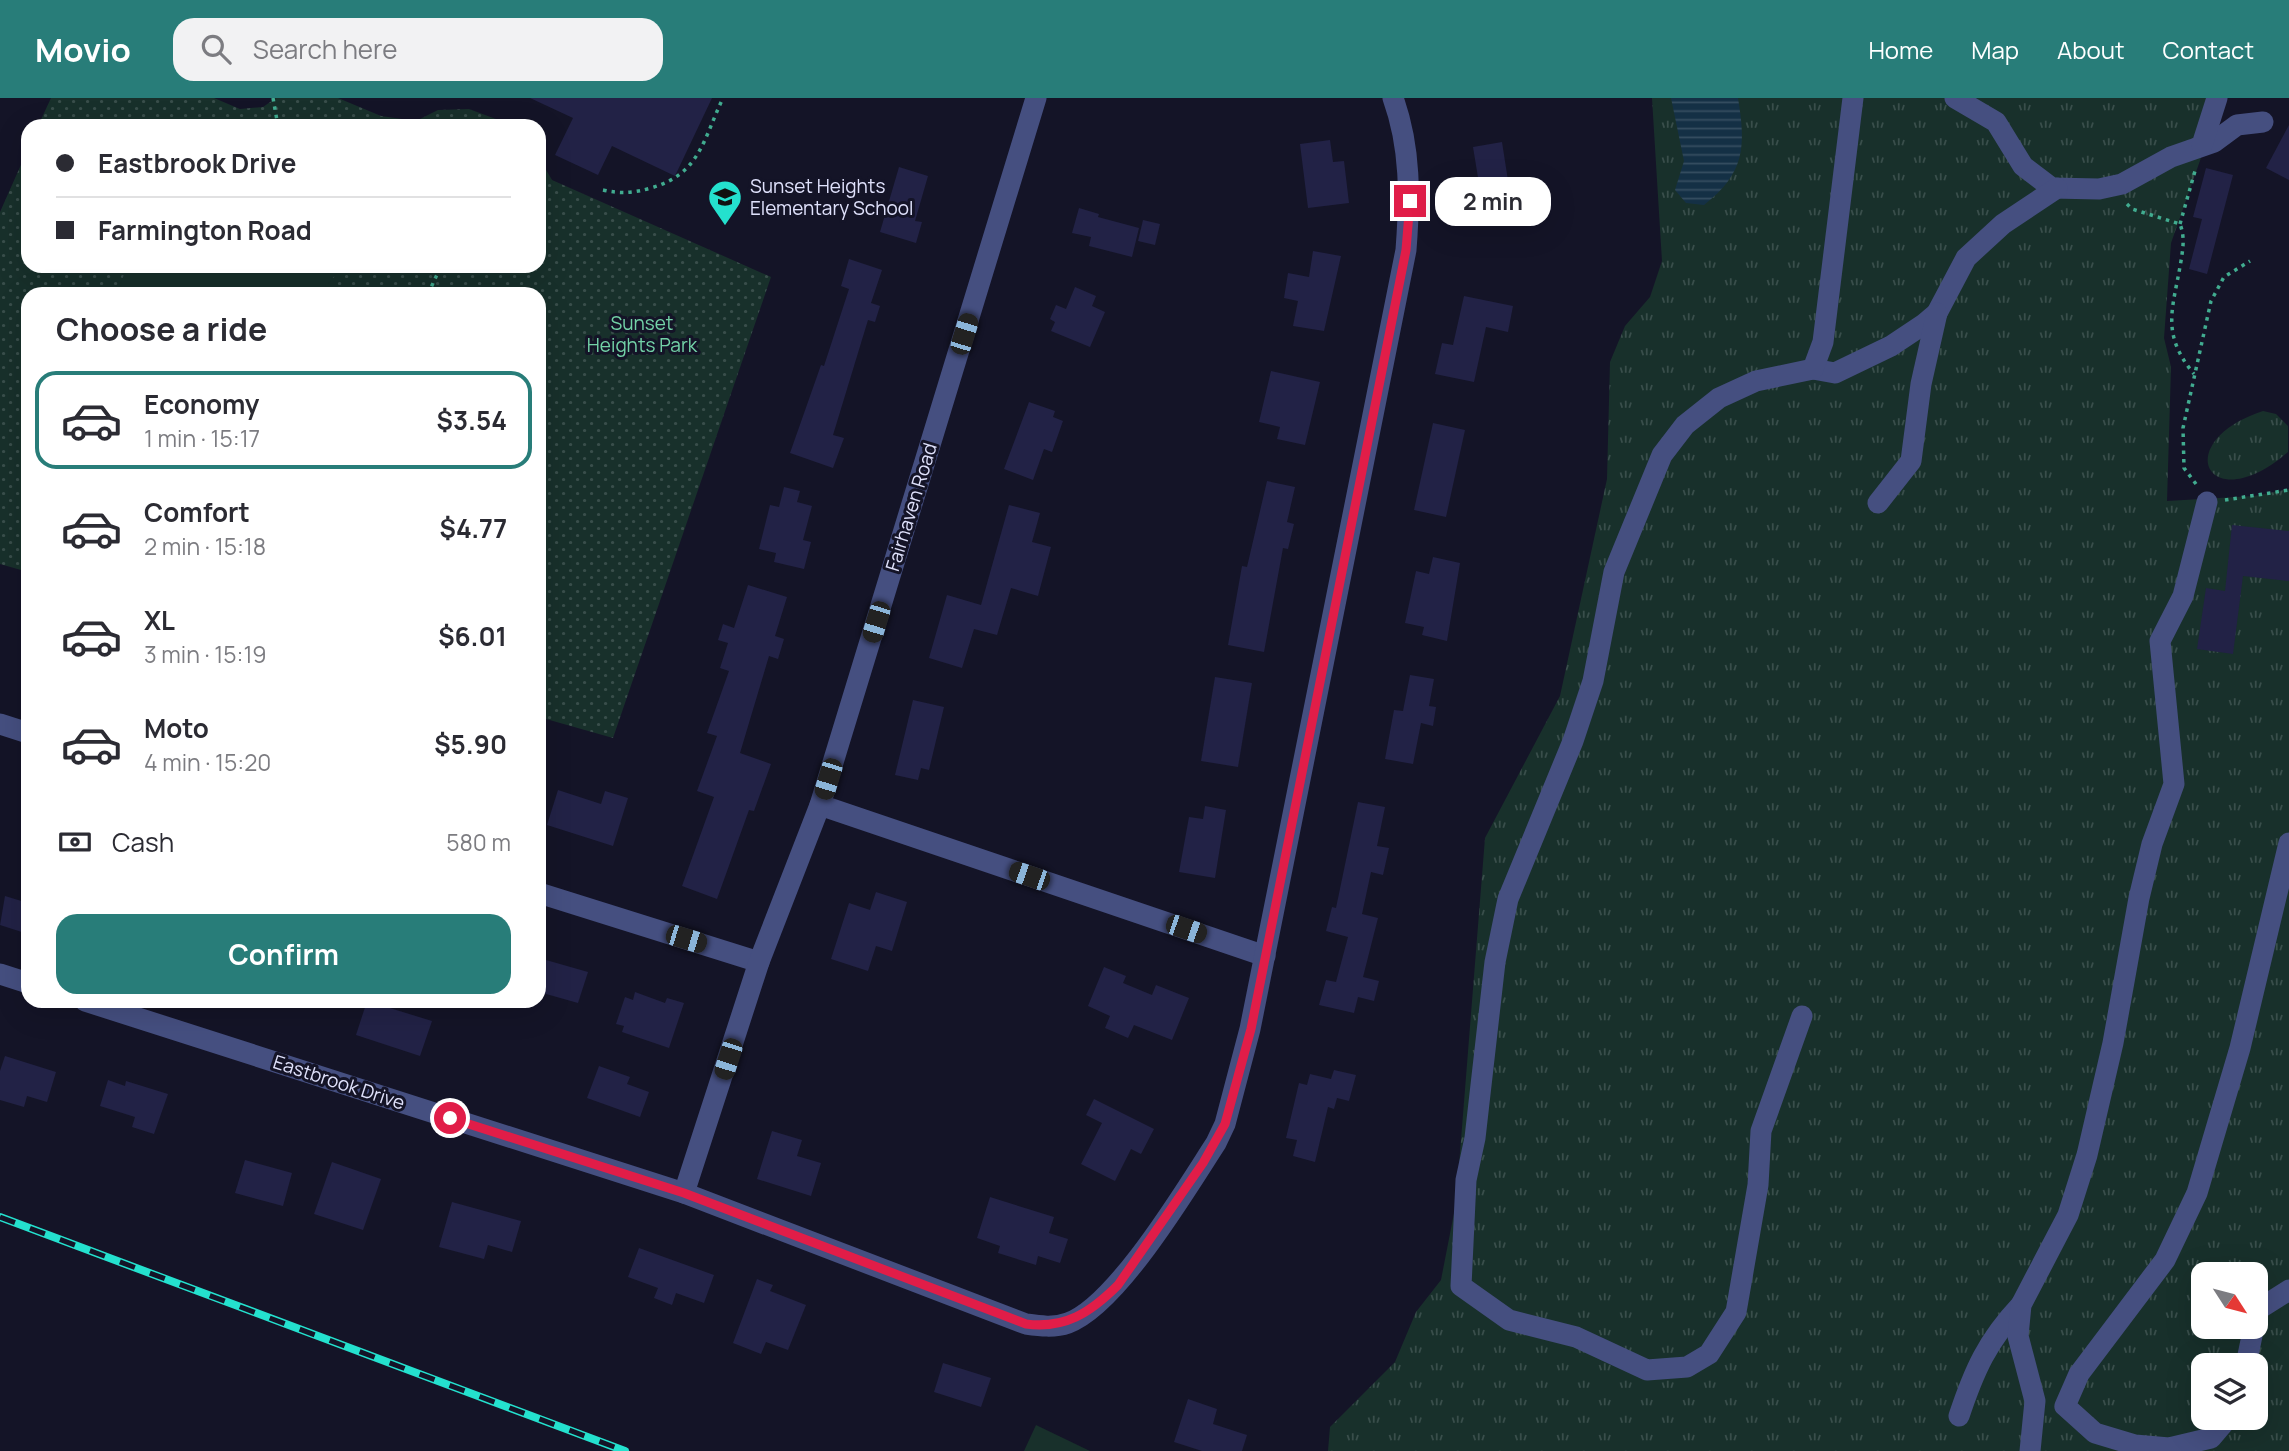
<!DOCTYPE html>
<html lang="en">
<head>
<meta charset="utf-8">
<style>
	body { margin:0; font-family:Manrope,sans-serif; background:#f2f2f3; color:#2b2b33; height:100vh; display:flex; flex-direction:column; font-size:26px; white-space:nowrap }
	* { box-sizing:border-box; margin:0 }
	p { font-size:23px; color:#7c7c81 }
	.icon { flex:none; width:38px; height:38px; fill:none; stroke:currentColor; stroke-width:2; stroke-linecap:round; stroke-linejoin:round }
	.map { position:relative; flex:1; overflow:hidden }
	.side { position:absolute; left:21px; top:189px; width:525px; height:721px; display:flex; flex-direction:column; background:#fff; border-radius:21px; box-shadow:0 7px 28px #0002 }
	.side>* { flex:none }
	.hud { position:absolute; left:21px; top:21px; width:525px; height:154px; border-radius:21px; box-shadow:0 7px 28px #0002; display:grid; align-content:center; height:154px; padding:0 35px; background:#fff }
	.needle { width:46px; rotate:126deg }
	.buttons { position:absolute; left:2191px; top:1164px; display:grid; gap:14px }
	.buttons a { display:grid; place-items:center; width:77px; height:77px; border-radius:14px; background:#fff; box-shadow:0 7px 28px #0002; font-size:35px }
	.end { position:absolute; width:32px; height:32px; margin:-16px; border:9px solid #e11d48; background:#fff; box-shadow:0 0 0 4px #fff }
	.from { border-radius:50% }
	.bubble { position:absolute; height:49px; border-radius:21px; background:#fff; box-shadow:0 7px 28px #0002; font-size:23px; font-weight:700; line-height:49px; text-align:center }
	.car { position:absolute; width:21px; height:42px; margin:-21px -10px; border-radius:9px; box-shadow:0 0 5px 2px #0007; background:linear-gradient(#222 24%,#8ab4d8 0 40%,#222 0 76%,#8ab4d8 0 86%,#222 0) }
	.hud b { display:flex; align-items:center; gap:24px; height:66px; font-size:26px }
	.hud b+b { border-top:2px solid #e1e1e2 }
	.hud i { width:18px; height:18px; background:#2b2b33 }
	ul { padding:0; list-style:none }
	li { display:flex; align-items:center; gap:21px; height:98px; margin:0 14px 10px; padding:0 21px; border:4px solid transparent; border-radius:21px }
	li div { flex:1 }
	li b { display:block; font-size:26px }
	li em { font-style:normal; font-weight:700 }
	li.active { border-color:#287d79 }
	li>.icon { width:63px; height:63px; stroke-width:1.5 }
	h2 { padding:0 35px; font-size:32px; line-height:84px }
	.pay { display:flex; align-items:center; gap:18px; height:77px; padding:0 35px; font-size:26px }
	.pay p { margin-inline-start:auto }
	.cta { display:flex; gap:14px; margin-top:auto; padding:14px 35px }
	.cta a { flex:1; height:80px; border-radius:21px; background:#287d79; color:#fff; font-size:28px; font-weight:700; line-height:80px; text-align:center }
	header { display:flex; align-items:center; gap:42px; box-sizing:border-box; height:98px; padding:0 35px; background:#287d79; color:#fff }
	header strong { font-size:33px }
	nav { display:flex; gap:38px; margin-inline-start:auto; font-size:24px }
	.search { width:490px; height:63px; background:#f2f2f3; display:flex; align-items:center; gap:18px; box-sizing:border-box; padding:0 24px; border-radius:21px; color:#7c7c81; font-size:26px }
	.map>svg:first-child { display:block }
	.grass { fill:url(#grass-tufts); fill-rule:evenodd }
	.park { fill:url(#park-dots) }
	.garden { fill:#18302b }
	.water { fill:url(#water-rules) }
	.building { fill:#222246 }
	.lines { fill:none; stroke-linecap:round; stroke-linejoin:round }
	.path { stroke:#41ac90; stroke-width:3.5; stroke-dasharray:3.5 5; stroke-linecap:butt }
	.minor { stroke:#454f80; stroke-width:21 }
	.rail-casing { stroke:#24e1ce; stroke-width:8 }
	.rail { stroke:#141427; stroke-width:5; stroke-dasharray:16; stroke-linecap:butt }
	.route { stroke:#e11d48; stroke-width:9 }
	.labels { text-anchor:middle; stroke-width:6; stroke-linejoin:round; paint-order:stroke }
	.poi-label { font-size:19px; fill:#dfe1fb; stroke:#141427; text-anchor:start }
	.park-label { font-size:19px; fill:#73d2a7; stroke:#141427 }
	.street-label { font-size:19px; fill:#dfe1fb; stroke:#141427 }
</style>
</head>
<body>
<header>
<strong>Movio</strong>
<div class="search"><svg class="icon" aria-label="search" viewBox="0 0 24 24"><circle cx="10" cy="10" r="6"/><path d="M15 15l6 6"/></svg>Search here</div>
<nav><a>Home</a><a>Map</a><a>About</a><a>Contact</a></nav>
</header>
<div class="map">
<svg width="2289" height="1353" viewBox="0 0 2289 1353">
	<defs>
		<pattern id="grass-tufts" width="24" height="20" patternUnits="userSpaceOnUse" patternTransform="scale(1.75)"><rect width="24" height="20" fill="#18302b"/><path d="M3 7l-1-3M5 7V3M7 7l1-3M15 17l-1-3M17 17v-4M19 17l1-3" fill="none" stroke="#394e4b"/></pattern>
		<pattern id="park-dots" width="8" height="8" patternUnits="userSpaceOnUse" patternTransform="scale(1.75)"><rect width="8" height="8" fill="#18302b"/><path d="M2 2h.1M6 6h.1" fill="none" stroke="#394e4b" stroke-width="1.8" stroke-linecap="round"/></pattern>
		<pattern id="water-rules" width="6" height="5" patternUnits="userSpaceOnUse" patternTransform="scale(1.75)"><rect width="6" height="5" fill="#143045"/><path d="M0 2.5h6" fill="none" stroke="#364e61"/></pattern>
	</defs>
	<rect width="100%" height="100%" fill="#141427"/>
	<g class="grass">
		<path d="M1652,0H2222L2171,145L2164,240L2171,269L2167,403L2254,398L2289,391V1353H1328L1330,1329L1395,1264L1416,1214L1441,1182L1456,1105L1485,740L1560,598L1607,381L1610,264L1625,228L1650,199L1662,163ZM2203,1176H2256V1228H2203ZM2203,1267H2256V1320H2203Z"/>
		<path d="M2263,313L2276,316L2288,328V354C2208,423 2168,344 2263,313Z"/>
	</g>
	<g class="park">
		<polygon points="51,0 214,0 240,11 263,9 276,0 338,0 381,18 416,23 438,12 469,11 515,28 38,28"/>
		<polygon points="28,51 28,168 539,168 539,60 552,82 771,179 613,640 539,619 539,196 28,196 28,474 0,466 0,114"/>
	</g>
	<g class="garden">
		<polygon points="127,168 343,168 319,196 117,196"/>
		<polygon points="1036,1327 1090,1353 1024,1353"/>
	</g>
	<path class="water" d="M1671,0H1738C1746,49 1745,75 1704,107L1686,105L1675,92L1684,63Z"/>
	<g class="building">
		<polygon points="530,0 712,0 675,78 612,48 598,77 555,57 573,20"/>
		<polygon points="2289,27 2289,82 2266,70"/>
		<polygon points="1330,42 1333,64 1344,63 1349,105 1308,110 1300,46"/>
		<polygon points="1502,44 1509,89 1515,89 1518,110 1484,116 1473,49"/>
		<polygon points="899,69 928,78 915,123 922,124 916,145 880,134"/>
		<polygon points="2206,70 2233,77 2207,176 2189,171 2202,121 2193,119"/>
		<polygon points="1079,110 1099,116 1098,119 1139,130 1132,159 1089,148 1091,139 1072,135"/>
		<polygon points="1143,122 1160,126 1155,147 1138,143"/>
		<polygon points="1313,153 1341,158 1324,233 1293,228 1298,203 1284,200 1288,175 1309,179"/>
		<polygon points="849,161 882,172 871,205 880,208 875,224 868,222 833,337 844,340 833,370 790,355 821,267 824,268 849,191 841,188"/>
		<polygon points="1075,189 1096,198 1092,208 1105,214 1090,249 1051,233 1055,224 1050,221 1056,207 1066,211"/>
		<polygon points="1464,198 1513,208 1508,234 1486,229 1474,284 1435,276 1442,245 1453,247"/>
		<polygon points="1271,273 1320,284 1305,347 1277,341 1280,329 1259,324"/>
		<polygon points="1029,304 1055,313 1053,319 1063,323 1052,354 1044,351 1033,382 1004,371"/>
		<polygon points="1433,325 1465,332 1446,419 1414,412"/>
		<polygon points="1267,383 1295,389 1287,424 1294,426 1288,451 1283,450 1264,554 1228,547 1242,468 1247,469"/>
		<polygon points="784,389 800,393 797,404 812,408 803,442 811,444 804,471 774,464 776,455 759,451 770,407 779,409"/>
		<polygon points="1009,407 1040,415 1032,444 1051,449 1038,498 1011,490 997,537 974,531 962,570 929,560 947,497 981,507"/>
		<polygon points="2232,427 2289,433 2289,483 2243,478 2233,556 2197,551 2206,490 2225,493"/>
		<polygon points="1433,459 1460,465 1447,543 1422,537 1424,529 1405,525 1416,473 1429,476"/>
		<polygon points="748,487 787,499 775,538 784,541 778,561 769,558 740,655 771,666 754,713 749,712 717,801 682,788 714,699 697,693 717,638 707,635 729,573 720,570 728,545 718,542 723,526 734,530"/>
		<polygon points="1410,577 1434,581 1429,608 1436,609 1433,628 1421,625 1413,666 1385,661 1394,612 1403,613"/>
		<polygon points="1215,579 1252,585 1238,669 1201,663"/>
		<polygon points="913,602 944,609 929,672 921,670 918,682 895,677"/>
		<polygon points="558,692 601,706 605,693 628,700 613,748 547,727"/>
		<polygon points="1358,704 1385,709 1377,748 1389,750 1383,777 1371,774 1362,816 1378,820 1363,879 1379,883 1374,903 1358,899 1354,915 1319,907 1326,882 1336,884 1348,839 1326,833 1332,809 1336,810"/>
		<polygon points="1205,708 1226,712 1215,780 1179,774 1189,719 1203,721"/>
		<polygon points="876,794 907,804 892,853 876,848 868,873 831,861 849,805 870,812"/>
		<polygon points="5,798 28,805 28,836 0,827"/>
		<polygon points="539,860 588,874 578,905 539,894"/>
		<polygon points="1104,869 1126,878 1123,885 1152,897 1156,887 1189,900 1172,942 1134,927 1128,940 1105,930 1110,918 1088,908"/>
		<polygon points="635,894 665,905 667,900 684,905 669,950 622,934 624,928 616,926 625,899 633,902"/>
		<polygon points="367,903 432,923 420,958 356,937"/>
		<polygon points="5,958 56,974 47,1004 27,998 24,1009 0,1002 0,973"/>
		<polygon points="599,968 630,979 627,986 649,994 640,1019 587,1000"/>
		<polygon points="1334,972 1356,977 1349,1003 1337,1000 1334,1011 1328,1009 1315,1064 1293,1058 1297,1042 1286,1040 1299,985 1307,987 1310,976 1331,981"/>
		<polygon points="108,982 125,988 126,983 168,996 154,1036 132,1029 135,1019 100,1008"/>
		<polygon points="1094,1001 1154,1031 1141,1056 1131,1051 1115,1083 1081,1066 1102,1025 1086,1017"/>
		<polygon points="772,1033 802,1042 797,1058 821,1065 811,1098 757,1081"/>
		<polygon points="245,1062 292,1075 283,1108 235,1095"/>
		<polygon points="332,1064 381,1081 363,1132 314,1116"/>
		<polygon points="990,1099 1054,1119 1049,1135 1068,1141 1060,1165 1038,1158 1036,1167 998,1155 1000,1148 977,1140"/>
		<polygon points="452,1104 521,1123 512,1154 488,1147 484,1161 439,1149"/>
		<polygon points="639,1150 714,1177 704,1205 676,1195 672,1207 654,1200 658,1190 628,1179"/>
		<polygon points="757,1181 773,1187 770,1193 806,1207 788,1252 766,1244 761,1256 733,1245"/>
		<polygon points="943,1265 991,1280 981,1309 934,1294"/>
		<polygon points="1188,1301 1217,1311 1213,1326 1247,1337 1242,1353 1202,1353 1174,1344"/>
	</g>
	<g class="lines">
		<g class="path">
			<polyline points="273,0 278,28"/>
			<path d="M603,92C621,96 633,95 651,90C700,76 703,42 723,0"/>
			<path d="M2127,106L2132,111L2180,126C2185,139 2183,150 2181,163C2173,211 2160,235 2194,276"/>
			<polyline points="2180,126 2195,73"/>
			<polyline points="428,196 441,168"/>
			<polyline points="2196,386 2184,370 2183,330 2211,203 2224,179 2250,163"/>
			<polyline points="2225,402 2289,392"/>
		</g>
		<g class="minor">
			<polyline points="1955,0 1996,24 2023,68 2052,90 2099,91 2122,86 2171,59 2214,44 2237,27 2263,24"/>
			<polyline points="2202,47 2217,0"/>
			<polyline points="1813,271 1835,275 1891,248 1924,226 1937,215 1966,160 2003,126 2057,90"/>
			<polyline points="1878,405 1911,363 1921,286 1937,215"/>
			<polyline points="0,626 28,635"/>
			<polyline points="820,707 1265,858"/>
			<polyline points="539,795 759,864"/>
			<polyline points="0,876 28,885"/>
			<path d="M85,903L684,1095L1026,1226C1040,1228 1054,1230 1068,1225C1117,1207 1186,1091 1216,1045L1225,1026L1250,931L1406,152C1410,100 1411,50 1393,0"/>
			<polyline points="1802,918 1761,1033 1758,1087 1736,1214 1709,1256 1687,1269 1647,1272 1576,1239 1509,1222 1461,1188 1466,1082 1475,1040 1495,864 1508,801 1573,643 1593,583 1614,474 1662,357 1685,327 1719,300 1756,283 1813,271 1823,244 1853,0"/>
			<polyline points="684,1095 759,864 820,707 1036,0"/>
			<polyline points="2256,1222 2259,1211 2289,1192"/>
			<polyline points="2246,1267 2254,1228"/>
			<path d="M1959,1318C1974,1273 1987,1243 2021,1207"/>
			<polyline points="2228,1320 2211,1340 2169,1350 2135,1347 2095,1335 2065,1308 2079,1276 2165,1162 2197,1095 2240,950 2289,745"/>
			<polyline points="2030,1353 2035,1303 2018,1238 2021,1207 2068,1117 2087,1057 2113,945 2139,800 2152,746 2174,686 2160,543 2183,498 2207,404"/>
		</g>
		<g class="rail-casing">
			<polyline id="rail" points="0,1119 625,1353"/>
		</g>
		<use href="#rail" class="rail"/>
	</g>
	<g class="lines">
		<path class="route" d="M450,1020L684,1095L1026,1226C1065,1231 1090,1215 1118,1187L1203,1065L1225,1026L1251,931L1406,152L1410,103"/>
	</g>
	<defs>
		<g id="school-pin" transform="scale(1.75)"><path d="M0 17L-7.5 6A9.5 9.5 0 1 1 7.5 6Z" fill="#24e1ce" stroke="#141427"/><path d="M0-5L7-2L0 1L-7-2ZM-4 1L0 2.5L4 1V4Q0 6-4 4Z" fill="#111"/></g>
	</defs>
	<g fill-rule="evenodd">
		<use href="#school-pin" x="725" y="99"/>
	</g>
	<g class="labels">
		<g class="poi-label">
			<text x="750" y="95">Sunset Heights<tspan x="750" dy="22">Elementary School</tspan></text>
		</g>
		<g class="park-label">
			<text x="642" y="232">Sunset<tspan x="642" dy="22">Heights Park</tspan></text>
		</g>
		<g class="street-label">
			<text transform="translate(911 409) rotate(-73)" y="7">Fairhaven Road</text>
			<text transform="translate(339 984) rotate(18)" y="7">Eastbrook Drive</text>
		</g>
	</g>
</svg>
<div class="buttons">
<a><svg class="needle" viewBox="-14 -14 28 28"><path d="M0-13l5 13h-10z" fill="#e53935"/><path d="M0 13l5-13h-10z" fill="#7c7c81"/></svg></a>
<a><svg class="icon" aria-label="layers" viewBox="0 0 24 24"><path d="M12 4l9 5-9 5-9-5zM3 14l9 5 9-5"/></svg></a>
</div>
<i class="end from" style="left:450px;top:1020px"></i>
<i class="end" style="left:1410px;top:103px"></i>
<div class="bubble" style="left:1435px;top:79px;width:116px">2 min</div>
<i class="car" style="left:964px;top:236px;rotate:17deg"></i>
<i class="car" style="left:876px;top:524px;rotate:197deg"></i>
<i class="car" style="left:828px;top:681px;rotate:197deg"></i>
<i class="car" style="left:1029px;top:778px;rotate:289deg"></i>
<i class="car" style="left:1186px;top:831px;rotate:109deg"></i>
<i class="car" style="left:686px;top:841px;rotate:107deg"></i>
<i class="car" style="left:728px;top:961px;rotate:198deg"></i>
<div class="hud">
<b><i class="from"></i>Eastbrook Drive</b>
<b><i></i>Farmington Road</b>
</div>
<section class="side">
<h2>Choose a ride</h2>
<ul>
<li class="active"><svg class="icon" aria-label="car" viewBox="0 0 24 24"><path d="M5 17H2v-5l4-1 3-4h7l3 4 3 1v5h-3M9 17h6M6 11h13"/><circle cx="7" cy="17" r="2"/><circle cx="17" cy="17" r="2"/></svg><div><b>Economy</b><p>1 min · 15:17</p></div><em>$3.54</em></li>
<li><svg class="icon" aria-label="car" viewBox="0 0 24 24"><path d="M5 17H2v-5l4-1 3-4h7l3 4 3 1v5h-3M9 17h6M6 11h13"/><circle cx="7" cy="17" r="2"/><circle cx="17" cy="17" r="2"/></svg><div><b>Comfort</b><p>2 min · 15:18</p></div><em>$4.77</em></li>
<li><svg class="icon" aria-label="car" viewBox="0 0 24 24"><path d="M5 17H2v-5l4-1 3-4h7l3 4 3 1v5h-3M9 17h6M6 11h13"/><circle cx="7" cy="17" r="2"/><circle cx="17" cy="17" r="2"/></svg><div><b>XL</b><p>3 min · 15:19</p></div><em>$6.01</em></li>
<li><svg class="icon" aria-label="car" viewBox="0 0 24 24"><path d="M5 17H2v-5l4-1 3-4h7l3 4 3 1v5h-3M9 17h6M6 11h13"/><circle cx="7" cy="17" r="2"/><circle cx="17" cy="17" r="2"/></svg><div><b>Moto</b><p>4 min · 15:20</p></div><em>$5.90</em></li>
</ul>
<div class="pay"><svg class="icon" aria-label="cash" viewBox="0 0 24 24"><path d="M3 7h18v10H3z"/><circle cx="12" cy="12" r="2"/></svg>Cash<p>580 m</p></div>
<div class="cta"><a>Confirm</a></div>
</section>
</div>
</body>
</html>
